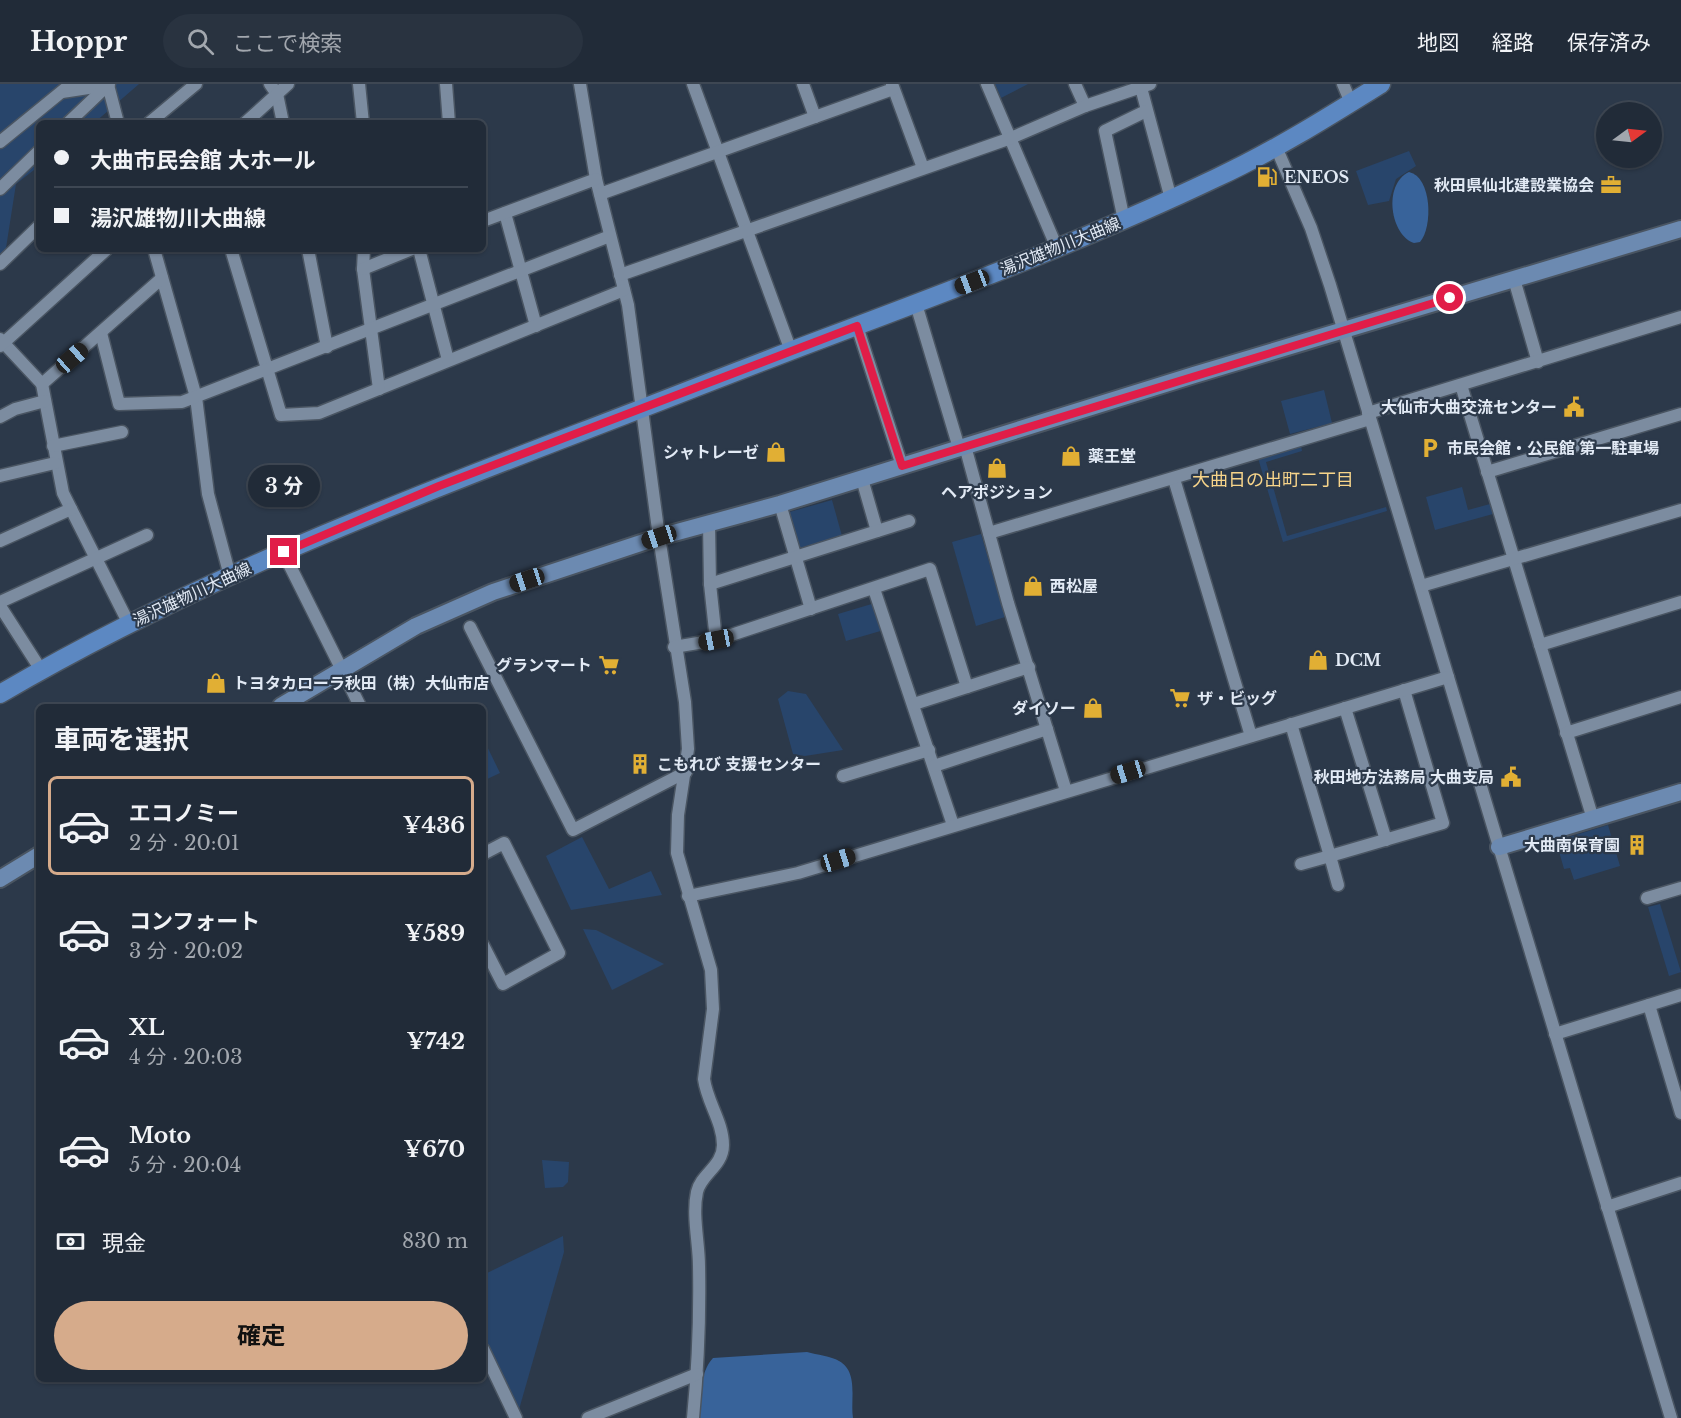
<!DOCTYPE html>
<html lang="ja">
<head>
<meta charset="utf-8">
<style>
	body { margin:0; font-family:"Libre Baskerville","Noto Sans JP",serif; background:#293340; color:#f1f3f6; height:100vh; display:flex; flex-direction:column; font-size:22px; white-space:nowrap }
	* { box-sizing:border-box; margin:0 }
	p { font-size:20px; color:#a2a7ae }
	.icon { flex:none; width:33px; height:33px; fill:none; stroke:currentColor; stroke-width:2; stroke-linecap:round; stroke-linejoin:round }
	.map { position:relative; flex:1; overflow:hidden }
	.sheet { position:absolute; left:36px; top:620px; width:450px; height:678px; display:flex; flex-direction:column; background:#212b38; border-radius:9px; box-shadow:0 2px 4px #0004,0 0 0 2px #3e4753 }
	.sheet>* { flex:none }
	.guide { position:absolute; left:36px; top:36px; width:450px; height:132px; border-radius:9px; box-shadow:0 2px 4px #0004,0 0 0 2px #3e4753; display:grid; align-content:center; height:132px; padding:0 18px; background:#212b38 }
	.needle { width:39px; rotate:75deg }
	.buttons { position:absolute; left:1596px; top:18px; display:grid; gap:12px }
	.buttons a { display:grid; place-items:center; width:66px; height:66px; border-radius:50%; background:#212b38; box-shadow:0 2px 4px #0004,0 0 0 2px #3e4753; font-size:30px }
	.end { position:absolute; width:27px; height:27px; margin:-14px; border:8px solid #e11d48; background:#fff; box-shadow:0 0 0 3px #fff }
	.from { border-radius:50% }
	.bubble { position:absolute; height:42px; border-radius:21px; background:#212b38; box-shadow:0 2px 4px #0004,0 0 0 2px #3e4753; font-size:20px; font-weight:700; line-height:42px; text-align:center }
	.car { position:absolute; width:18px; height:36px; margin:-18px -9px; border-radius:8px; box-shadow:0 0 4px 2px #0007; background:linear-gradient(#222 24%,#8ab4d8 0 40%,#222 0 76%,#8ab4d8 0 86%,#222 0) }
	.guide b { display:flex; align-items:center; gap:21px; height:57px; font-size:22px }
	.guide b+b { border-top:2px solid #3e4753 }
	.guide i { width:15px; height:15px; background:#f1f3f6 }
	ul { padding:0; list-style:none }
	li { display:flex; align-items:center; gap:18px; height:99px; margin:0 12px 9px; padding:0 6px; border:3px solid transparent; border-radius:9px }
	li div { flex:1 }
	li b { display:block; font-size:22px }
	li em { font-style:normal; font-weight:700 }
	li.current { border-color:#d6ab8b }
	li>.icon { width:54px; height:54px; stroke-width:1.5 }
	h2 { padding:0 18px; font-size:27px; line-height:72px }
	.pay { display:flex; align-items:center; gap:15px; height:66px; padding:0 18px; font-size:22px }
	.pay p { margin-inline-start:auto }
	.action { display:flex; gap:12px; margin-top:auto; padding:12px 18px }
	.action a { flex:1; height:69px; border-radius:36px; background:#d6ab8b; color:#111; font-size:24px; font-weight:700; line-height:69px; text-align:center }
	header { display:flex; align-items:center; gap:36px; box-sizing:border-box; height:84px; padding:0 30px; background:#212b38; border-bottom:2px solid #3e4753 }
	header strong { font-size:28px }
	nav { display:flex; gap:33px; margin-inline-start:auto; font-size:21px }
	.search { width:420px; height:54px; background:#293340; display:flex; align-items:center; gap:15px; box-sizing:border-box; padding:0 21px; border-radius:33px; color:#a2a7ae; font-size:22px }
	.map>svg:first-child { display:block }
	.green { fill:#28456b }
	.forest { fill:#38639a }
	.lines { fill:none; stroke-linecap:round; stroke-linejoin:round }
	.street-casing { stroke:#4a5562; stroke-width:15 }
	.secondary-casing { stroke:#4a5562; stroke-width:20 }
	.primary-casing { stroke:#4a5562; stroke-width:21 }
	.street { stroke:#7c8ca0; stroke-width:12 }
	.secondary { stroke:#6c8ab1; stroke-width:16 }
	.primary { stroke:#5c88c2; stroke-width:18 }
	.route { stroke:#e11d48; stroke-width:8 }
	.labels { text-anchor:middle; stroke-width:4.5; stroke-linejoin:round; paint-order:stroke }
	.poi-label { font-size:16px; font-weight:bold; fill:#e2eaf5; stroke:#2c394a; text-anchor:start }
	.street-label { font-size:16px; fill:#e2eaf5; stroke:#2c394a }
	.neighbourhood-label { font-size:18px; fill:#f7d48a; stroke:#2c394a }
</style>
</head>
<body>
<header>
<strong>Hoppr</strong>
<div class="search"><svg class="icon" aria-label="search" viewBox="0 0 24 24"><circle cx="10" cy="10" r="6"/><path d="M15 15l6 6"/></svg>ここで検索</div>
<nav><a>地図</a><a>経路</a><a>保存済み</a></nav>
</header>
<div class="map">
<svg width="1681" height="1334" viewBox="0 0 1681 1334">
	<rect width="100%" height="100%" fill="#2c394a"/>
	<g class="green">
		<polygon points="0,0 64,0 0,51"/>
		<polygon points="76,0 139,0 94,39 39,39 39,82 16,100 6,164 0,172 0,61"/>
		<polygon points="995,0 1028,0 1001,14"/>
		<polygon points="1409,67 1416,82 1396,95 1389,117 1368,121 1356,87"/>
		<polygon points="1324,306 1332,339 1290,350 1281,317"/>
		<polygon points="1301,362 1302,367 1266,378 1287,452 1386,423 1387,427 1283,458 1258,374"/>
		<polygon points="1462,403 1468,426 1490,420 1493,430 1435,446 1426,413"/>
		<polygon points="832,416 842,452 796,465 786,429"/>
		<polygon points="981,450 1005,533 976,542 952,458"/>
		<polygon points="875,519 884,546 846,557 838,530"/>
		<polygon points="788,607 806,610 843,666 805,672 793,670 778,615"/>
		<polygon points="483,654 500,689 483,697"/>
		<polygon points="1608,741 1620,782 1574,796 1570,784 1564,785 1556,757"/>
		<polygon points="582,753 609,805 651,787 662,811 571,826 546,772"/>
		<polygon points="1660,820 1681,888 1669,892 1648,823"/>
		<polygon points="583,845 596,846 664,880 612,906"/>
		<polygon points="542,1076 569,1078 568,1098 563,1103 545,1104"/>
		<polygon points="563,1152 564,1168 518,1329 483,1251 483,1191"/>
	</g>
	<g class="forest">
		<path d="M1409,88C1432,93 1433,143 1420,158L1414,159C1391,152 1382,101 1409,88Z"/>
		<path d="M807,1268C817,1271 831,1272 839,1277C859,1288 850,1316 853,1334H700C701,1314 699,1289 713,1274Z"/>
	</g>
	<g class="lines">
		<g class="street-casing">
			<g id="street">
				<polyline points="270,0 277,10 283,39"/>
				<polyline points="359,0 363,39"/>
				<polyline points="446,0 449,39"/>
				<path d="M580,0L596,95L628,221L659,453L685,618L688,665L678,731L677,769L711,886L713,925L704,995C707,1018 723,1038 723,1061C723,1082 701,1090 697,1108C692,1131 699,1159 699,1182C700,1233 698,1283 693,1334"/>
				<polyline points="693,0 791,267"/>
				<polyline points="803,0 815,33"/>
				<polyline points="892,0 923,84"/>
				<polyline points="987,0 1057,164"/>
				<polyline points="1075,0 1085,22"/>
				<polyline points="1140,0 1171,115"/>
				<polyline points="1343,0 1351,19"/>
				<polyline points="108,1 118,39"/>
				<polyline points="62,8 108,1"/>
				<polyline points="68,39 109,0"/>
				<polyline points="149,39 196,0"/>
				<polyline points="245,39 288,0"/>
				<polyline points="0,58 71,0"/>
				<polyline points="1276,63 1311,144 1330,201 1671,1334"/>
				<polyline points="0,105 39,67"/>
				<polyline points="600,110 893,5"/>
				<polyline points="505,129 536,242"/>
				<polyline points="1124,136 1105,47 1146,27"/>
				<polyline points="483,137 596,95"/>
				<polyline points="154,165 196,313 208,410 230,492"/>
				<polyline points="231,165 281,331 319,329 624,206"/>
				<polyline points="308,165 327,263"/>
				<polyline points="364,165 363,185 379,305"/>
				<polyline points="419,165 448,276"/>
				<polyline points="0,180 39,142"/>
				<polyline points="363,185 412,165"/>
				<polyline points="620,191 1011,54 1085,22 1150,0"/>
				<polyline points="1514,195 1538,278"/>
				<polyline points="916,220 959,364"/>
				<polyline points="857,242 902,382"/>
				<polyline points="101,249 119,320 182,318 610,152"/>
				<polyline points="0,255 42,300 63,409 129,540"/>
				<polyline points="0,262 107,165"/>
				<polyline points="42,300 162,194"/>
				<polyline points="1461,301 1593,735"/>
				<polyline points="1368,329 1681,233"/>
				<polyline points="0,333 15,325 45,317"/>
				<polyline points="53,362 122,348"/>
				<polyline points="965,362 1008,519 1066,707"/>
				<polyline points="1487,388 1681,330"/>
				<polyline points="0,392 55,379"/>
				<polyline points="862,395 877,447"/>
				<polyline points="1174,395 1251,652"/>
				<polyline points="780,420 811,525"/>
				<polyline points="709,440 710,500 716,556"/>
				<polyline points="989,449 1370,335"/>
				<polyline points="0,457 71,425"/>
				<polyline points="283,468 360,622"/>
				<polyline points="710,500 909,437"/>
				<polyline points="1421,502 1681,426"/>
				<polyline points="874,505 953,741"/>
				<polyline points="0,518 147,451"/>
				<polyline points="0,522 41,586"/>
				<polyline points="470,543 573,746 686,688"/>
				<polyline points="1540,561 1681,518"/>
				<polyline points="674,563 716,556 930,485 967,603 1029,583"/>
				<polyline points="914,620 967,603"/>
				<polyline points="1345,624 1386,756"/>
				<polyline points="1291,640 1330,772 1443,739 1404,606"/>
				<polyline points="1566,649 1681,613"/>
				<polyline points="934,682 1047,645"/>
				<polyline points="843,692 929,666"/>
				<polyline points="483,770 504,759 559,869 503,900 483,861"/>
				<polyline points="1301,780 1330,772 1338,801"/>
				<polyline points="688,812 798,789 1448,593"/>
				<polyline points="1647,814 1681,804"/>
				<polyline points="1649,921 1681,1029"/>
				<polyline points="1555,950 1681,911"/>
				<polyline points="1607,1123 1681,1099"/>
				<polyline points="483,1265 516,1334"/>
				<polyline points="588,1334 697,1290"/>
			</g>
		</g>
		<g class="secondary-casing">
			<g id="secondary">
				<polyline points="281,622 416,542 493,508 659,453 780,420 1194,291 1681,145"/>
				<polyline points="1499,763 1681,708"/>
				<polyline points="0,795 39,771"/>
			</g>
		</g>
		<g class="primary-casing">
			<path id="primary" d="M0,610C184,502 383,424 581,348C662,317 742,285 822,255C955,205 1088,155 1216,94C1274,67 1328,33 1381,0"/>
		</g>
		<use href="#street" class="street"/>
		<use href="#secondary" class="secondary"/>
		<use href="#primary" class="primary"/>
	</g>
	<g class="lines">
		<polyline class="route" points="284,468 439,402 857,242 902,382 1450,214"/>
	</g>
	<defs>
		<g id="fuel-bare" transform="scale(1.62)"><path d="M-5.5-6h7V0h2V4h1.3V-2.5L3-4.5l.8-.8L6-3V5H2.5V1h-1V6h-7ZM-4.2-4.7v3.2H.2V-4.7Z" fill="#e1af34" stroke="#2c394a" stroke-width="2.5" paint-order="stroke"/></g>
		<g id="office-bare" transform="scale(1.62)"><path d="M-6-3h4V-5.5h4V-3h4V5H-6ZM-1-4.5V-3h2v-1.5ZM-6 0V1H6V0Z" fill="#e1af34" stroke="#2c394a" stroke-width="2.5" paint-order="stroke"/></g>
		<g id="civic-bare" transform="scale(1.62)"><path d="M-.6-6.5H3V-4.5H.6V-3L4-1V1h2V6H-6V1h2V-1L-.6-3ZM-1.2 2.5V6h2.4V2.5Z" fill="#e1af34" stroke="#2c394a" stroke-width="2.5" paint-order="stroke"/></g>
		<g id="parking-bare" transform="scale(1.62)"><path d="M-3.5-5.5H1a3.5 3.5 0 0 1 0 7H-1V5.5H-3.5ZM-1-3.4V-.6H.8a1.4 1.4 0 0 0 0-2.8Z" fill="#e1af34" stroke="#2c394a" stroke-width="2.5" paint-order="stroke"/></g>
		<g id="shop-bare" transform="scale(1.62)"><path d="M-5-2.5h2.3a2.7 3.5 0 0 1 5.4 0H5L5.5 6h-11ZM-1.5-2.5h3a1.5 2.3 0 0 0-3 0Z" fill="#e1af34" stroke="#2c394a" stroke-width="2.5" paint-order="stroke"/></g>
		<g id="supermarket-bare" transform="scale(1.62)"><path d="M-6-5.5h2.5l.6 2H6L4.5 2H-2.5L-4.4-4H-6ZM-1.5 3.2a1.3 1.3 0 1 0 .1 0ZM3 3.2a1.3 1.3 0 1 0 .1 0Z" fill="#e1af34" stroke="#2c394a" stroke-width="2.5" paint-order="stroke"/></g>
		<g id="building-bare" transform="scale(1.62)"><path d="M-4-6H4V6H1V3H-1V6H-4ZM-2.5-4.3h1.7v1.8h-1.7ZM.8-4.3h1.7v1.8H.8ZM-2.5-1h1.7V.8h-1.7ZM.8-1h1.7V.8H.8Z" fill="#e1af34" stroke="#2c394a" stroke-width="2.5" paint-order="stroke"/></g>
	</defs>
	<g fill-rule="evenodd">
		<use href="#fuel-bare" x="1267" y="93"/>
		<use href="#office-bare" x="1611" y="101"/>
		<use href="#civic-bare" x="1574" y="323"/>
		<use href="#parking-bare" x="1430" y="364"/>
		<use href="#shop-bare" x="776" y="368"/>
		<use href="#shop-bare" x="1071" y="372"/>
		<use href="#shop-bare" x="997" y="384"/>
		<use href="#shop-bare" x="1033" y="502"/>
		<use href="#shop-bare" x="1318" y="576"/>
		<use href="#supermarket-bare" x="609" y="581"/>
		<use href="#shop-bare" x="216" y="599"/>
		<use href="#supermarket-bare" x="1180" y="614"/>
		<use href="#shop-bare" x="1093" y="624"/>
		<use href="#building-bare" x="640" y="680"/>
		<use href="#civic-bare" x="1511" y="693"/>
		<use href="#building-bare" x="1637" y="761"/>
	</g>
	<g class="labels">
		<g class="poi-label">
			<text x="1284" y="99">ENEOS</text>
			<text x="1594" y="107" text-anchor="end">秋田県仙北建設業協会</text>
			<text x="1557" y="329" text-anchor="end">大仙市大曲交流センター</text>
			<text x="1447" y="370">市民会館・公民館 第一駐車場</text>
			<text x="759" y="374" text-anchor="end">シャトレーゼ</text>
			<text x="1088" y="378">薬王堂</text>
			<text x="997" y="414" text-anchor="middle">ヘアポジション</text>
			<text x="1050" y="508">西松屋</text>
			<text x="1335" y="582">DCM</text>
			<text x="592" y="587" text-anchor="end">グランマート</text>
			<text x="233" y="605">トヨタカローラ秋田（株）大仙市店</text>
			<text x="1197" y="620">ザ・ビッグ</text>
			<text x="1076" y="630" text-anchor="end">ダイソー</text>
			<text x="657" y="686">こもれび 支援センター</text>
			<text x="1494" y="699" text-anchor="end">秋田地方法務局 大曲支局</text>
			<text x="1620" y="767" text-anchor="end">大曲南保育園</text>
		</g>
		<g class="street-label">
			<text transform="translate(1060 162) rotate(-22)" y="6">湯沢雄物川大曲線</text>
			<text transform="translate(192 510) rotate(-25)" y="6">湯沢雄物川大曲線</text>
		</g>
		<g class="neighbourhood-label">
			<text x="1273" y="402">大曲日の出町二丁目</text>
		</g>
	</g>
</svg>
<div class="buttons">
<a><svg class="needle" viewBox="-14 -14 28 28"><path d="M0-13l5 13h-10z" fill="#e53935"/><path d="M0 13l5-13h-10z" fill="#a2a7ae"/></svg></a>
</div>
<i class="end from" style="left:1450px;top:214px"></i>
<i class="end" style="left:284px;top:468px"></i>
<div class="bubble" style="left:248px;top:381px;width:72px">3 分</div>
<i class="car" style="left:972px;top:198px;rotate:249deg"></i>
<i class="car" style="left:72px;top:274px;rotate:49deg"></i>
<i class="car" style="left:659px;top:453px;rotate:252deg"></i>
<i class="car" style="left:527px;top:496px;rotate:252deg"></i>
<i class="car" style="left:716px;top:556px;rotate:259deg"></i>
<i class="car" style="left:1128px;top:688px;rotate:253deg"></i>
<i class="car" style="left:838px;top:776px;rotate:73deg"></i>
<div class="guide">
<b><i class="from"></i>大曲市民会館 大ホール</b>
<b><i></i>湯沢雄物川大曲線</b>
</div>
<section class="sheet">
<h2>車両を選択</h2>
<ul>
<li class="current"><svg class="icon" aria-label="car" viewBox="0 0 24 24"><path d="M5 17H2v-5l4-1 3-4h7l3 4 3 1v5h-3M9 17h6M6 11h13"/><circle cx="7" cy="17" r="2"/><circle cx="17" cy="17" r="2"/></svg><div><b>エコノミー</b><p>2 分 · 20:01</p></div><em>¥436</em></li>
<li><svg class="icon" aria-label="car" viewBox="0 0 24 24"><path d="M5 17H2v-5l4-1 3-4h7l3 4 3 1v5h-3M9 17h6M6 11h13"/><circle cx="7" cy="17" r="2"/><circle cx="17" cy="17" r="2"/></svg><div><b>コンフォート</b><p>3 分 · 20:02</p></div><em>¥589</em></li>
<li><svg class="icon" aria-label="car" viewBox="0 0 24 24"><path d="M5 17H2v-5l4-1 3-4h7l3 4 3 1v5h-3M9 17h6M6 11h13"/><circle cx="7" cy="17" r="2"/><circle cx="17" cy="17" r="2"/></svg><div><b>XL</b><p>4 分 · 20:03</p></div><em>¥742</em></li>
<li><svg class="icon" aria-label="car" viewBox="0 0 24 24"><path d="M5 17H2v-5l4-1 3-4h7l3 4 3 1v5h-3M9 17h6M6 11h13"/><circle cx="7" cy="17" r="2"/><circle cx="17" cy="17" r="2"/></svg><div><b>Moto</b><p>5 分 · 20:04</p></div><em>¥670</em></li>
</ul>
<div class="pay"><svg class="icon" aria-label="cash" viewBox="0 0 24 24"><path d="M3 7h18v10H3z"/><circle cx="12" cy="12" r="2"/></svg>現金<p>830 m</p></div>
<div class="action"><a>確定</a></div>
</section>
</div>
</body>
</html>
